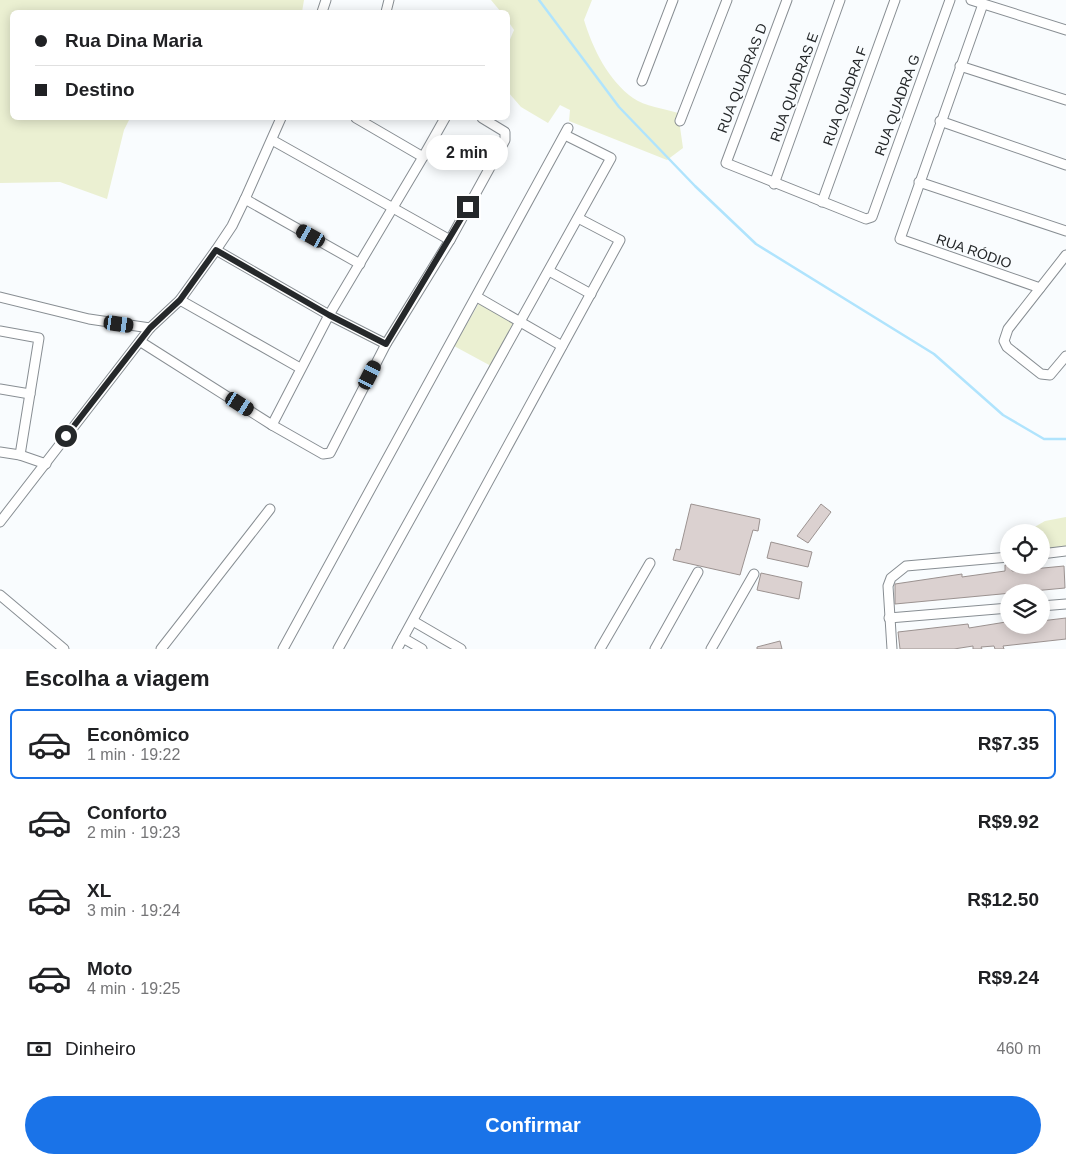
<!DOCTYPE html>
<html lang="pt">
<head>
<meta charset="utf-8">
<style>
	body { margin:0; font-family:Helvetica,sans-serif; background:#f2f2f2; color:#202124; height:100vh; display:flex; flex-direction:column; font-size:19px; white-space:nowrap }
	* { box-sizing:border-box; margin:0 }
	p { font-size:16px; color:#757577 }
	.icon { flex:none; width:28px; height:28px; fill:none; stroke:currentColor; stroke-width:2; stroke-linecap:round; stroke-linejoin:round }
	.map { position:relative; height:649px; overflow:hidden }
	.sheet { display:flex; flex-direction:column; background:#fff; flex:1 }
	.sheet>* { flex:none }
	.top-card { position:absolute; left:10px; top:10px; width:500px; height:110px; border-radius:8px; box-shadow:0 2px 12px #0003; display:grid; align-content:center; height:110px; padding:0 25px; background:#fff }
	.fabs { position:absolute; left:1000px; top:524px; display:grid; gap:10px }
	.fabs a { display:grid; place-items:center; width:50px; height:50px; border-radius:50%; background:#fff; box-shadow:0 2px 12px #0003; font-size:25px }
	.end { position:absolute; width:22px; height:22px; margin:-11px; border:6px solid #25282a; background:#fff; box-shadow:0 0 0 2px #fff }
	.from { border-radius:50% }
	.bubble { position:absolute; height:35px; border-radius:18px; background:#fff; box-shadow:0 2px 12px #0003; font-size:16px; font-weight:600; line-height:35px; text-align:center }
	.car { position:absolute; width:15px; height:30px; margin:-15px -8px; border-radius:6px; box-shadow:0 0 4px 1px #0007; background:linear-gradient(#222 24%,#8ab4d8 0 40%,#222 0 76%,#8ab4d8 0 86%,#222 0) }
	.top-card b { display:flex; align-items:center; gap:18px; height:48px; font-size:19px }
	.top-card b+b { border-top:1px solid #e0e0e0 }
	.top-card i { width:12px; height:12px; background:#202124 }
	ul { padding:0; list-style:none }
	li { display:flex; align-items:center; gap:15px; height:70px; margin:0 10px 8px; padding:0 15px; border:2px solid transparent; border-radius:8px }
	li div { flex:1 }
	li b { display:block; font-size:19px }
	li em { font-style:normal; font-weight:600 }
	li.current { border-color:#1a73e8 }
	li>.icon { width:45px; height:45px; stroke-width:1.5 }
	h2 { padding:0 25px; font-size:22px; line-height:60px }
	.pay { display:flex; align-items:center; gap:12px; height:55px; padding:0 25px; font-size:19px }
	.pay p { margin-inline-start:auto }
	.cta { display:flex; gap:10px; margin-top:auto; padding:10px 25px }
	.cta a { flex:1; height:58px; border-radius:30px; background:#1a73e8; color:#fff; font-size:20px; font-weight:600; line-height:58px; text-align:center }
	.map>svg:first-child { display:block }
	.green { fill:#ebf0d2 }
	.lines { fill:none; stroke-linecap:round; stroke-linejoin:round }
	.stream { stroke:#b0e4fd; stroke-width:2.5 }
	.building { fill:#dbd1d0; stroke:#9b9290 }
	.minor-casing { stroke:#888e93; stroke-width:11 }
	.minor { stroke:#fff; stroke-width:9 }
	.route { stroke:#25282a; stroke-width:6 }
	.labels { text-anchor:middle; stroke-width:4; stroke-linejoin:round; paint-order:stroke }
	.street-label { font-size:14px; fill:#25282a; stroke:#f9fcfe }
</style>
</head>
<body>
<div class="map">
<svg width="1066" height="649" viewBox="0 0 1066 649">
	<rect width="100%" height="100%" fill="#f9fcfe"/>
	<g class="green">
		<polygon points="0,0 304,0 302,12 12,12 12,118 130,118 124,130 107,199 60,182 0,183"/>
		<path d="M491,0H592L584,20C593,49 608,80 633,98C644,106 665,109 678,113L683,148L667,160L569,121L570,110L560,105L548,123L521,107L508,92V44L514,30L508,21V12H501Z"/>
		<polygon points="479,303 515,323 491,366 454,346"/>
		<polygon points="1066,517 1066,549 1041,551 1041,532 1026,532 1045,521"/>
	</g>
	<g class="lines">
		<polyline class="stream" points="539,0 619,107 695,186 756,244 934,354 1003,415 1044,439 1066,439"/>
	</g>
	<g class="building">
		<polygon points="691,504 760,519 758,531 753,530 740,575 673,560 676,549 680,550"/>
		<polygon points="821,504 831,512 808,543 797,536"/>
		<polygon points="771,542 812,552 808,567 767,558"/>
		<polygon points="1005,565 1011,565 1012,571 1064,566 1065,588 895,604 895,584 962,574 962,577 1005,571"/>
		<polygon points="761,573 802,582 799,599 757,590"/>
		<polygon points="1066,618 1066,639 1003,646 1004,649 995,649 994,646 981,647 982,649 973,649 973,646 954,649 900,649 898,632 968,624 969,628 1006,622 1007,625 1041,625 1041,621"/>
		<polygon points="780,641 782,649 757,649 757,647"/>
	</g>
	<g class="lines">
		<g class="minor-casing">
			<g id="minor">
				<polyline points="787,0 726,163 866,219 872,217 950,0"/>
				<polyline points="971,0 1066,30"/>
				<polyline points="983,4 900,239 1040,288"/>
				<polyline points="322,12 326,0"/>
				<polyline points="386,12 389,0"/>
				<polyline points="960,66 1066,100"/>
				<polyline points="642,81 673,0"/>
				<polyline points="356,118 423,157"/>
				<polyline points="680,121 727,0"/>
				<polyline points="940,121 1066,165"/>
				<polyline points="272,140 450,240"/>
				<polyline points="919,182 1066,231"/>
				<polyline points="774,184 840,0"/>
				<polyline points="245,199 360,264"/>
				<polyline points="822,202 895,0"/>
				<polyline points="216,250 329,315 386,344"/>
				<polyline points="1066,255 1008,329 1004,341 1007,347 1041,374 1050,375 1066,356"/>
				<polyline points="549,271 591,294"/>
				<polyline points="0,297 89,319 150,328"/>
				<polyline points="477,297 562,346"/>
				<polyline points="180,300 300,368"/>
				<polyline points="0,331 39,338 20,455"/>
				<polyline points="141,342 272,425 323,454 330,453 386,344 450,240 505,140 505,132 482,118"/>
				<polyline points="0,389 30,394"/>
				<polyline points="272,425 329,315 423,157 445,118"/>
				<polyline points="0,452 20,455 46,464"/>
				<polyline points="0,522 150,328 180,300 216,250 232,226 245,199 281,118"/>
				<polyline points="1041,554 1066,551"/>
				<polyline points="0,595 64,649"/>
				<polyline points="1041,606 1066,604"/>
				<polyline points="889,618 1009,608"/>
				<polyline points="413,621 461,649"/>
				<polyline points="403,638 422,649"/>
				<polyline points="161,649 270,509"/>
				<polyline points="283,649 568,128"/>
				<polyline points="338,649 611,158 565,135"/>
				<polyline points="397,649 620,240 578,218"/>
				<polyline points="600,649 650,563"/>
				<polyline points="655,649 698,572"/>
				<polyline points="711,649 754,574"/>
				<polyline points="892,649 888,586 891,578 906,566 1009,557"/>
			</g>
		</g>
		<use href="#minor" class="minor"/>
	</g>
	<g class="lines">
		<polyline class="route" points="66,436 150,328 180,300 216,250 329,315 386,344 468,207"/>
	</g>
	<g class="labels">
		<g class="street-label">
			<text transform="translate(742 78) rotate(-69)" y="5">RUA QUADRAS D</text>
			<text transform="translate(794 87) rotate(-70)" y="5">RUA QUADRAS E</text>
			<text transform="translate(845 96) rotate(-70)" y="5">RUA QUADRA F</text>
			<text transform="translate(897 105) rotate(-70)" y="5">RUA QUADRA G</text>
			<text transform="translate(974 251) rotate(19)" y="5">RUA RÓDIO</text>
		</g>
	</g>
</svg>
<div class="fabs">
<a><svg class="icon" aria-label="locate" viewBox="0 0 24 24"><circle cx="12" cy="12" r="6"/><path d="M12 2v4M12 18v4M2 12h4M18 12h4"/></svg></a>
<a><svg class="icon" aria-label="layers" viewBox="0 0 24 24"><path d="M12 4l9 5-9 5-9-5zM3 14l9 5 9-5"/></svg></a>
</div>
<i class="end from" style="left:66px;top:436px"></i>
<i class="end" style="left:468px;top:207px"></i>
<div class="bubble" style="left:426px;top:135px;width:82px">2 min</div>
<i class="car" style="left:311px;top:236px;rotate:299deg"></i>
<i class="car" style="left:119px;top:324px;rotate:98deg"></i>
<i class="car" style="left:370px;top:375px;rotate:27deg"></i>
<i class="car" style="left:240px;top:404px;rotate:122deg"></i>
<div class="top-card">
<b><i class="from"></i>Rua Dina Maria</b>
<b><i></i>Destino</b>
</div>
</div>
<section class="sheet">
<h2>Escolha a viagem</h2>
<ul>
<li class="current"><svg class="icon" aria-label="car" viewBox="0 0 24 24"><path d="M5 17H2v-5l4-1 3-4h7l3 4 3 1v5h-3M9 17h6M6 11h13"/><circle cx="7" cy="17" r="2"/><circle cx="17" cy="17" r="2"/></svg><div><b>Econômico</b><p>1 min · 19:22</p></div><em>R$7.35</em></li>
<li><svg class="icon" aria-label="car" viewBox="0 0 24 24"><path d="M5 17H2v-5l4-1 3-4h7l3 4 3 1v5h-3M9 17h6M6 11h13"/><circle cx="7" cy="17" r="2"/><circle cx="17" cy="17" r="2"/></svg><div><b>Conforto</b><p>2 min · 19:23</p></div><em>R$9.92</em></li>
<li><svg class="icon" aria-label="car" viewBox="0 0 24 24"><path d="M5 17H2v-5l4-1 3-4h7l3 4 3 1v5h-3M9 17h6M6 11h13"/><circle cx="7" cy="17" r="2"/><circle cx="17" cy="17" r="2"/></svg><div><b>XL</b><p>3 min · 19:24</p></div><em>R$12.50</em></li>
<li><svg class="icon" aria-label="car" viewBox="0 0 24 24"><path d="M5 17H2v-5l4-1 3-4h7l3 4 3 1v5h-3M9 17h6M6 11h13"/><circle cx="7" cy="17" r="2"/><circle cx="17" cy="17" r="2"/></svg><div><b>Moto</b><p>4 min · 19:25</p></div><em>R$9.24</em></li>
</ul>
<div class="pay"><svg class="icon" aria-label="cash" viewBox="0 0 24 24"><path d="M3 7h18v10H3z"/><circle cx="12" cy="12" r="2"/></svg>Dinheiro<p>460 m</p></div>
<div class="cta"><a>Confirmar</a></div>
</section>
</body>
</html>
